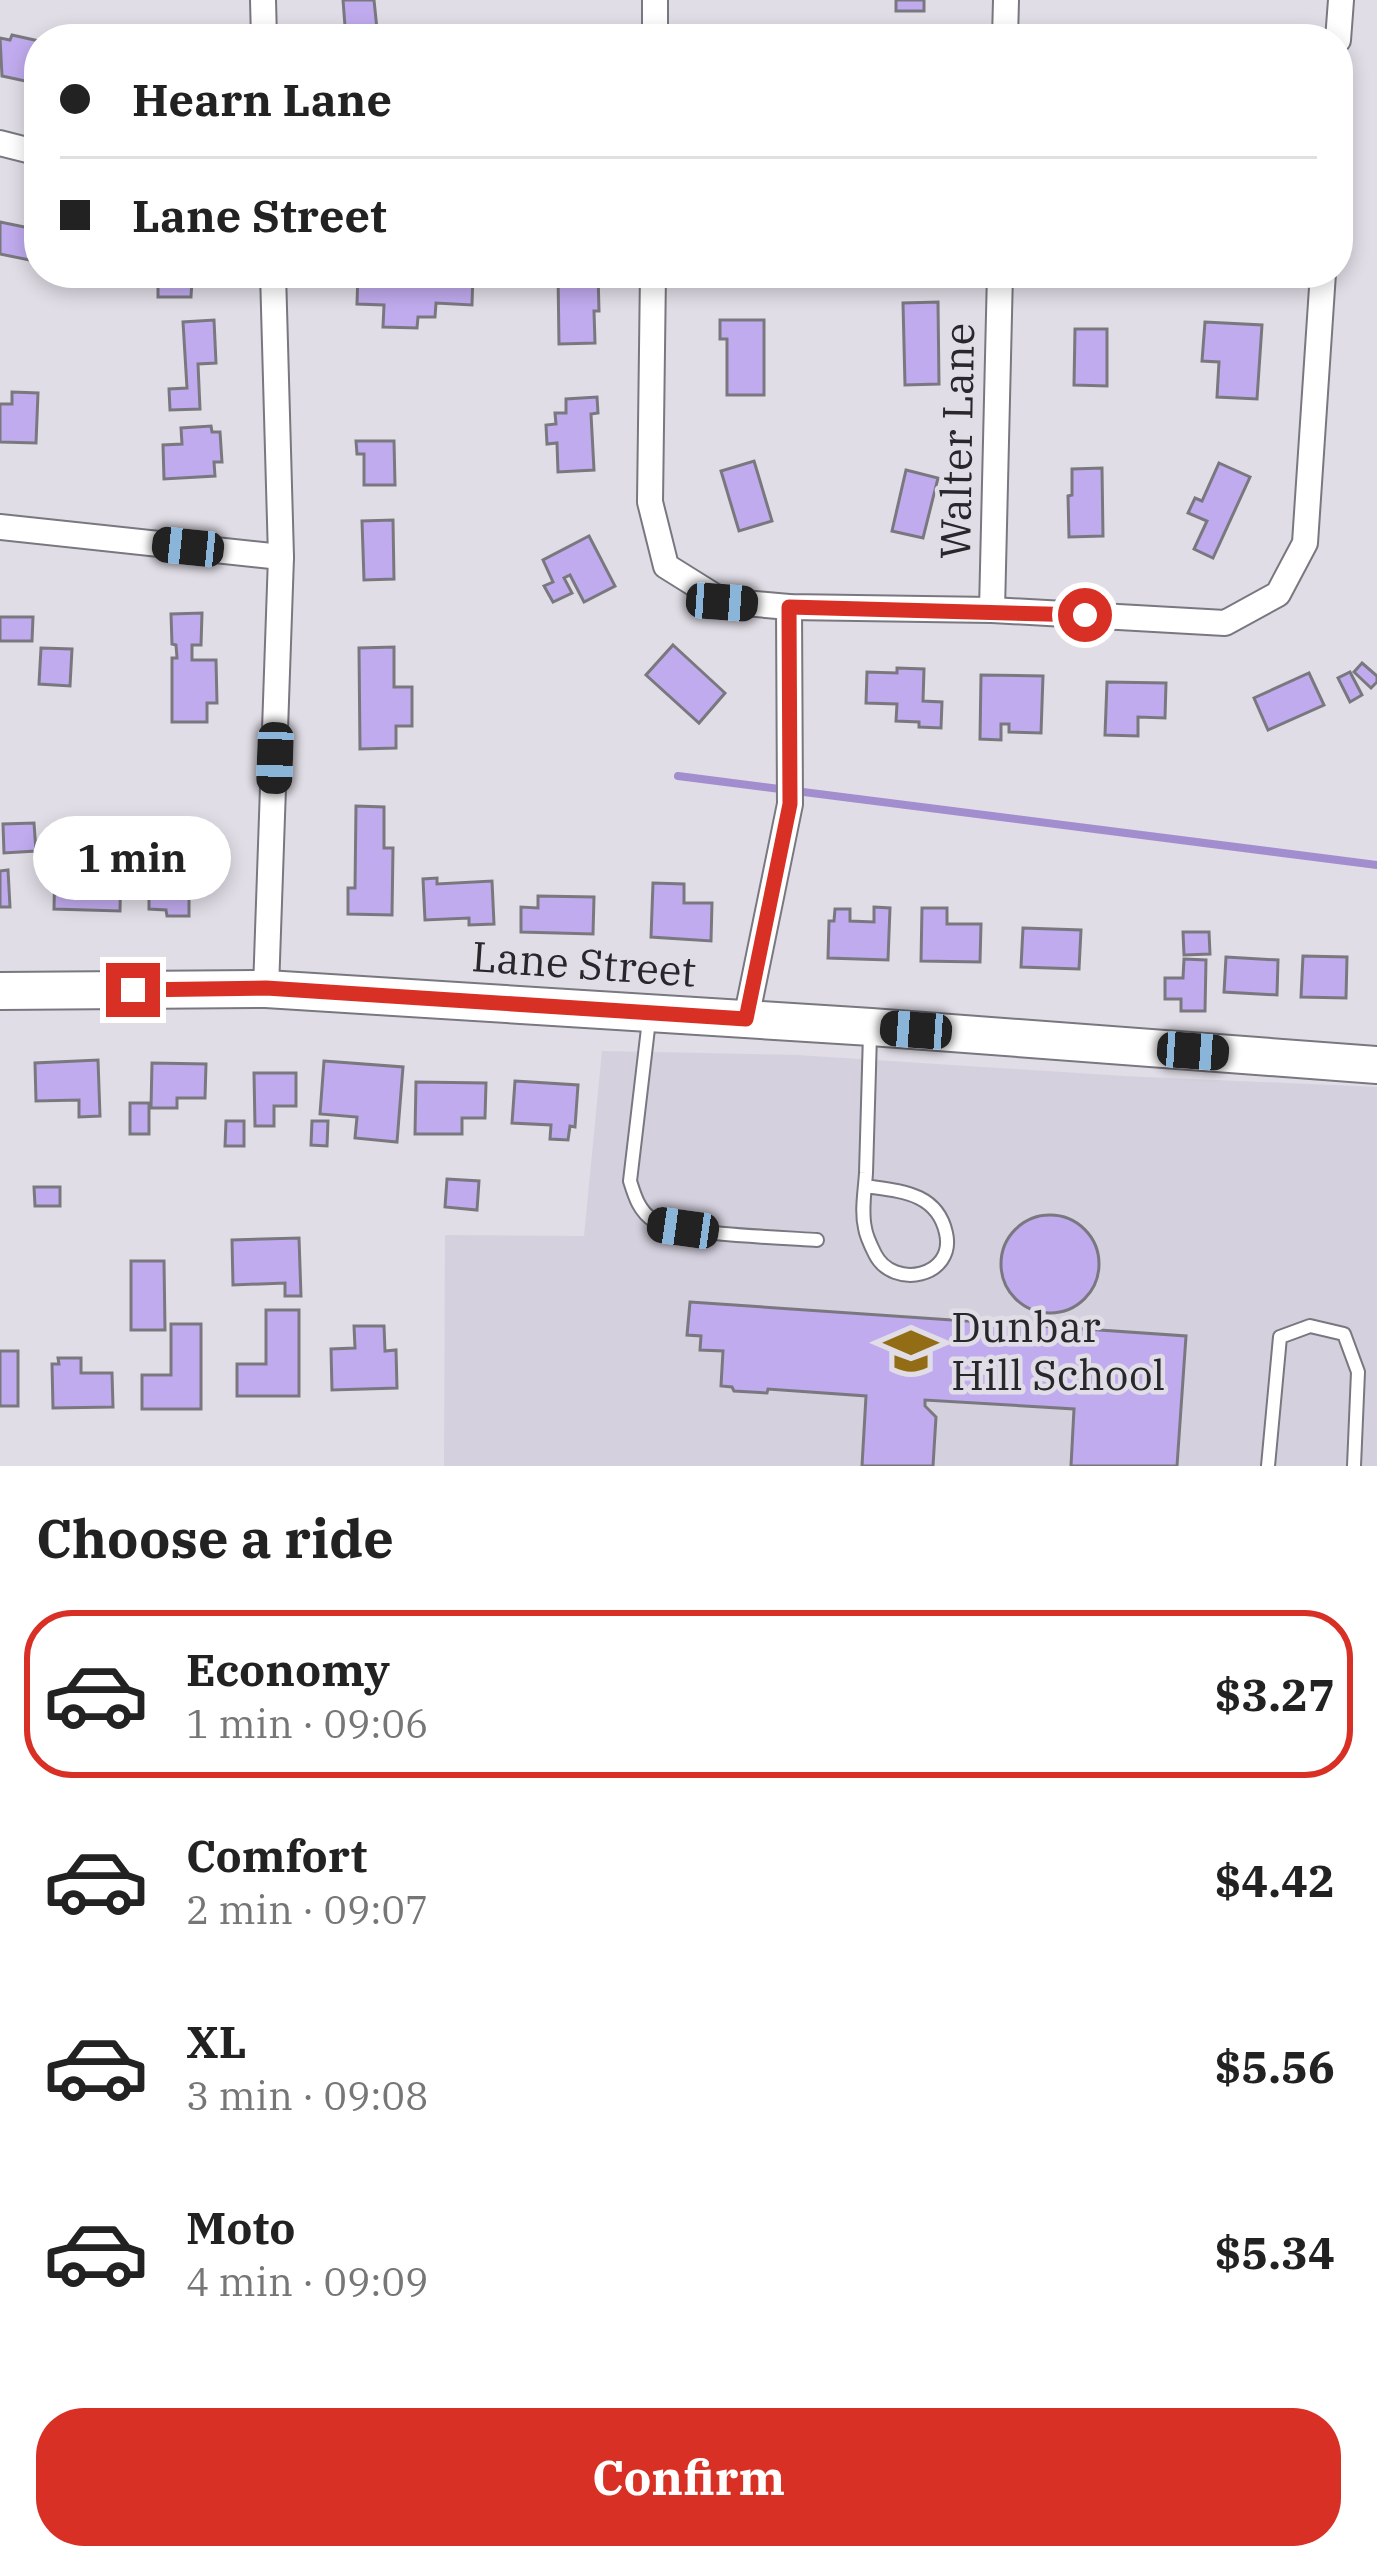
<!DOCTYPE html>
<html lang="en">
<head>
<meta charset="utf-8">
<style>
	body { margin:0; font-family:"IBM Plex Serif",serif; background:#f2f2f2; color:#222; height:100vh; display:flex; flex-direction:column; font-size:45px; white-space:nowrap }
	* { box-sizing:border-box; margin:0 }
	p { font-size:39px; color:#767676 }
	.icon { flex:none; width:66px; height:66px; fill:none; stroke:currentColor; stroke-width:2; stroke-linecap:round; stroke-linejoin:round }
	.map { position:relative; height:1466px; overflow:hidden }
	.side { display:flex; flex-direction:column; background:#fff; flex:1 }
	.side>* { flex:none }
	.banner { position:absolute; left:24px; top:24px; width:1329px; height:264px; border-radius:48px; box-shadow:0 6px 18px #0003; display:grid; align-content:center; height:264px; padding:0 36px; background:#fff }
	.end { position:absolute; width:54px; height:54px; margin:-27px; border:15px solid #d93025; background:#fff; box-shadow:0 0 0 6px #fff }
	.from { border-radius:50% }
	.bubble { position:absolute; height:84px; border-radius:42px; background:#fff; box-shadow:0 6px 18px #0003; font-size:39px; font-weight:800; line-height:84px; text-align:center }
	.car { position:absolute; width:36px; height:72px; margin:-36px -18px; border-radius:15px; box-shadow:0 0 9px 3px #0007; background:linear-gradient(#222 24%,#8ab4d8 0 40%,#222 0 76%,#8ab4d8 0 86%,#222 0) }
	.banner b { display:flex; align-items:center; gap:42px; height:114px; font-size:45px }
	.banner b+b { border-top:3px solid #e0e0e0 }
	.banner i { width:30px; height:30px; background:#222 }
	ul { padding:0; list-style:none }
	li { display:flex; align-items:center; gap:36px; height:168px; margin:0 24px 18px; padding:0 12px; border:6px solid transparent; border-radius:48px }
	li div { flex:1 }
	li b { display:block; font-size:45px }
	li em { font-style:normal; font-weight:800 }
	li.current { border-color:#d93025 }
	li>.icon { width:108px; height:108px; stroke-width:1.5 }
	h2 { padding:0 36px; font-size:54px; line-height:144px }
	.cta { display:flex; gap:24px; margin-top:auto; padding:24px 36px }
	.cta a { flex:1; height:138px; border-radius:48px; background:#d93025; color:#fff; font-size:48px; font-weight:800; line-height:138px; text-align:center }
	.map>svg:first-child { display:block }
	.built { fill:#d4d0de }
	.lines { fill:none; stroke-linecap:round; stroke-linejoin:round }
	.stream { stroke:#a28dce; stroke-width:8 }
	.building { fill:#c0abee; stroke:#7a787f; stroke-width:3 }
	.lane-casing { stroke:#79777f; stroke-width:16 }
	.street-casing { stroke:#79777f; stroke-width:28 }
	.secondary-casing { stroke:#79777f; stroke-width:40 }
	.lane { stroke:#fff; stroke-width:12 }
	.street { stroke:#fff; stroke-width:24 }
	.secondary { stroke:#fff; stroke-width:36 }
	.route { stroke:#d93025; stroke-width:15 }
	.labels { text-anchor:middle; stroke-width:9; stroke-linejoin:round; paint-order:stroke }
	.street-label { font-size:42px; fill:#28272b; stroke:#e0dde6 }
	.poi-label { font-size:42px; fill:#28272b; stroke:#e0dde6; text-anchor:start }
</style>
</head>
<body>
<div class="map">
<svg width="1377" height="1466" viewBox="0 0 1377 1466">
	<rect width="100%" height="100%" fill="#e0dde6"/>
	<polygon class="built" points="602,1051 797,1055 1124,1076 1377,1087 1377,1466 444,1466 445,1235 584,1236"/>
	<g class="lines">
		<polyline class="stream" points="678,776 1377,865"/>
	</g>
	<g class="building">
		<polygon points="343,0 374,0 378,39 346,39"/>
		<rect x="896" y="0" width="28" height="11"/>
		<polygon points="560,31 600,32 600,39 559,39"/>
		<polygon points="12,35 39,41 39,84 2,76 0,38 10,40"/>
		<polygon points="0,222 39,230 39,262 0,254"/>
		<polygon points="158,273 212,273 212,280 192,280 191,297 158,297"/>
		<polygon points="358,273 421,273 421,278 436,279 436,273 473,273 472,305 436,303 435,317 418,317 417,328 383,327 384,305 357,304"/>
		<polygon points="558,273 598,273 599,311 594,311 595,343 559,344"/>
		<polygon points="938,302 939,384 905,385 903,303"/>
		<polygon points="214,320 216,363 198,364 200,409 170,410 169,389 187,388 183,322"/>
		<polygon points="720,320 764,320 764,395 727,395 727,339 720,339"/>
		<polygon points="1205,322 1262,325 1257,399 1217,397 1219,362 1202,361"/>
		<polygon points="1075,329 1107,329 1107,386 1074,385"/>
		<polygon points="12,392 38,393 36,443 0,442 0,404 12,404"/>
		<polygon points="597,397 598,413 591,414 594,470 558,472 557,443 547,444 546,425 556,424 555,413 566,413 566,399"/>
		<polygon points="211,426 212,432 220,432 222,462 214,462 215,476 164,479 163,445 182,444 181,428"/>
		<polygon points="356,441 394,441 395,485 364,485 364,454 357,454"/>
		<polygon points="754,461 772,521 739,531 721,471"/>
		<polygon points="1219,463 1250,477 1213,558 1194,549 1207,521 1188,513 1195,498 1202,501"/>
		<polygon points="1102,468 1103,536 1069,537 1068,496 1072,495 1072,469"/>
		<polygon points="906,470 938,478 923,538 892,531"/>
		<polygon points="393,520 394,579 364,580 362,521"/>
		<polygon points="589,536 615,586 584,602 570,575 564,578 572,593 553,602 544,586 553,582 543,560"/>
		<polygon points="202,613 201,645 192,645 192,660 216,660 217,703 207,703 207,722 172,722 172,658 177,658 176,645 172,644 171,614"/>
		<polygon points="0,617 33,617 32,641 0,641"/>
		<polygon points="673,645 725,693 699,723 646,675"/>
		<polygon points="394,647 394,687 412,687 412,726 396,726 396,748 360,749 359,648"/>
		<polygon points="41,648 72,649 70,686 39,684"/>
		<polygon points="1362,663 1377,676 1377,682 1371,688 1354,672"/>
		<polygon points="897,668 924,669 923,701 942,702 941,728 919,727 919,722 896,721 897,704 866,703 867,672 897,673"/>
		<polygon points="1350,672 1362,695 1350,702 1338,678"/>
		<polygon points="1309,673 1324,705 1268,730 1254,698"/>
		<polygon points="981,675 1043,676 1041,733 1009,732 1009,724 1001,724 1001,740 980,739"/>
		<polygon points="1107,682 1166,683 1165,718 1138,717 1138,736 1105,735"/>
		<polygon points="356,806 384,807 384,848 393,848 392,915 348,914 348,888 355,888"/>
		<polygon points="34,823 36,851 4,853 3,824"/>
		<polygon points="55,863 121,865 120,911 54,909"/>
		<polygon points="8,870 10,907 0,907 0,871"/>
		<polygon points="149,870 189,870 189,916 167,916 166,910 149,909"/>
		<polygon points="437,878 437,884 492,881 494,924 469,925 469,918 425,920 423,879"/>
		<polygon points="653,883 684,884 684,903 712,903 711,941 651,937"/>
		<polygon points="538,896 594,897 593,934 521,932 521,907 538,908"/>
		<polygon points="874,907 890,908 888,960 828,958 829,921 834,921 835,909 850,909 850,921 874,922"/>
		<polygon points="922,908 947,908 947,924 981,924 980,962 921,961"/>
		<polygon points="1023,928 1081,930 1079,969 1021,967"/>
		<polygon points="1183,932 1209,932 1210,954 1184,955"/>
		<polygon points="1303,956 1347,957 1346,998 1301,997"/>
		<polygon points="1226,957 1278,960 1277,995 1224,992"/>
		<polygon points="1184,959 1206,960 1205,1011 1181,1011 1181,999 1165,999 1165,978 1183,978"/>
		<polygon points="98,1060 100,1116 79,1117 79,1100 36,1101 35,1063"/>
		<polygon points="324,1061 403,1067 397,1142 355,1138 357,1117 320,1114"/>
		<polygon points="152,1063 206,1064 205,1098 177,1098 177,1108 151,1108"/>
		<polygon points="254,1073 296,1073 296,1106 274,1106 274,1126 255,1126"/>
		<polygon points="515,1081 578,1085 575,1127 570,1126 568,1140 550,1139 551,1125 512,1123"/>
		<polygon points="416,1082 486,1083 485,1118 462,1118 462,1134 415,1134"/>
		<rect x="130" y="1103" width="19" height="31"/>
		<polygon points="226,1121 244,1121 244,1146 225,1146"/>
		<polygon points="312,1121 328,1121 327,1146 311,1145"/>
		<polygon points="447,1179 479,1181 477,1210 445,1207"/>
		<polygon points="34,1187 60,1187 60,1206 35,1206"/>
		<circle cx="1050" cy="1264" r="49"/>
		<polygon points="299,1238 301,1296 285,1296 285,1283 233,1285 232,1240"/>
		<polygon points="131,1261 164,1261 165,1330 131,1330"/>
		<polygon points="690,1302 1186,1336 1177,1466 1071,1466 1074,1409 925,1400 925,1406 936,1417 933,1466 862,1466 866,1396 768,1389 767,1393 734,1391 732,1387 721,1386 723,1351 700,1350 701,1336 687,1335"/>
		<polygon points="266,1310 299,1310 299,1396 237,1396 237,1364 266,1364"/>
		<polygon points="171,1324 201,1324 201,1409 142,1409 142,1375 171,1375"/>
		<polygon points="354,1326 384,1326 385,1351 396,1350 397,1388 332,1390 331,1349 355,1348"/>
		<rect x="0" y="1351" width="18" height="55"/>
		<polygon points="58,1358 81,1358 81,1373 112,1373 113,1407 53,1408 52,1364 59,1364"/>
	</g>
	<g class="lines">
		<g class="lane-casing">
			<g id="lane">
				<path d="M649,1020L630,1181C635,1197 639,1211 654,1221C672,1234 788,1238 817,1240"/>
				<path d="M865,1186C899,1191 937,1192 946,1233C956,1277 893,1290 875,1254C871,1246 866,1236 865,1228C861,1211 865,1190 866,1173C867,1126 869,1080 870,1034"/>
				<polyline points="1268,1466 1280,1337 1310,1326 1344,1334 1358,1372 1354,1466"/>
			</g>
		</g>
		<g class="street-casing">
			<g id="street">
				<polyline points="263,0 264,39"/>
				<polyline points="655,39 655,0"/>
				<polyline points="1005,39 1006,0"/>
				<polyline points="1338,40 1341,0"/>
				<polyline points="0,143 39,153"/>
				<polyline points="653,273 650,502 666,566 722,601 789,607 992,610 1225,623 1278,594 1305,543 1323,273"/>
				<polyline points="0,527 281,557"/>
				<polyline points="992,610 1000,273"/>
				<polyline points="266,989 281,557 273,273"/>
				<polyline points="746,1019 790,804 789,607"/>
			</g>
		</g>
		<g class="secondary-casing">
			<polyline id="secondary" points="0,991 266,989 871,1027 1377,1065"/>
		</g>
		<use href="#lane" class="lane"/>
		<use href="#street" class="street"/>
		<use href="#secondary" class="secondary"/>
	</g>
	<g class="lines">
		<polyline class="route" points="133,990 266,988 746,1019 790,804 789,607 1085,615"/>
	</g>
	<defs>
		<g id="school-bare" transform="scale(4.14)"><path d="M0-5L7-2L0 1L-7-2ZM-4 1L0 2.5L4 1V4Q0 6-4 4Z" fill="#926d15" stroke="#e0dde6" stroke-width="2.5" paint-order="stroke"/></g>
	</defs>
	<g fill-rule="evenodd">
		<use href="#school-bare" x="911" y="1351"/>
	</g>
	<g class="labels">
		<g class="street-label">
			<text transform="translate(957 441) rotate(-89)" y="15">Walter Lane</text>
			<text transform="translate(584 964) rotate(4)" y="15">Lane Street</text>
		</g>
		<g class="poi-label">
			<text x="951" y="1342">Dunbar<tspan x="951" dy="48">Hill School</tspan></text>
		</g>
	</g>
</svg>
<i class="end from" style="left:1085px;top:615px"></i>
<i class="end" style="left:133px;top:990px"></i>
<div class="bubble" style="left:33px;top:816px;width:198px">1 min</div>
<i class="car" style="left:188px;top:547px;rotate:276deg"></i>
<i class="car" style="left:722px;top:602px;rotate:94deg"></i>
<i class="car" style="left:275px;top:758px;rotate:182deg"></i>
<i class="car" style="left:916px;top:1030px;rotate:274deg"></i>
<i class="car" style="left:1193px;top:1051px;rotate:94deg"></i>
<i class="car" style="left:683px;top:1228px;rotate:278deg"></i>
<div class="banner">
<b><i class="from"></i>Hearn Lane</b>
<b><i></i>Lane Street</b>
</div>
</div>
<section class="side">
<h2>Choose a ride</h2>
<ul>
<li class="current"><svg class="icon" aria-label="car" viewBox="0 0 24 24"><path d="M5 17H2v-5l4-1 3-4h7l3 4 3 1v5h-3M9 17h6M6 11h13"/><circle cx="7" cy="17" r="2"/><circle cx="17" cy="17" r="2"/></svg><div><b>Economy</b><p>1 min · 09:06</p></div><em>$3.27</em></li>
<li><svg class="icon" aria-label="car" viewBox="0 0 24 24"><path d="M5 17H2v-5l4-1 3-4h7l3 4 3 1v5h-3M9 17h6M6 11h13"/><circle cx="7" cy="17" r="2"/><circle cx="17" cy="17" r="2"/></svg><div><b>Comfort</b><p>2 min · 09:07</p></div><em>$4.42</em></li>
<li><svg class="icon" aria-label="car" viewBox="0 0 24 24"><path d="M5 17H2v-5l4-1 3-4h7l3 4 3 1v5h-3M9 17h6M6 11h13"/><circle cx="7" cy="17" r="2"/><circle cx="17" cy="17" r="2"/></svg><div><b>XL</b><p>3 min · 09:08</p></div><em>$5.56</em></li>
<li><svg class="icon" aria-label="car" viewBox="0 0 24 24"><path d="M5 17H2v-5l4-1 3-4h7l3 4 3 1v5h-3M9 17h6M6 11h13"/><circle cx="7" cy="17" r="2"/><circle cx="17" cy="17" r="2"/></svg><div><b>Moto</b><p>4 min · 09:09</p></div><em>$5.34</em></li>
</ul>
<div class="cta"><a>Confirm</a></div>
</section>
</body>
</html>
